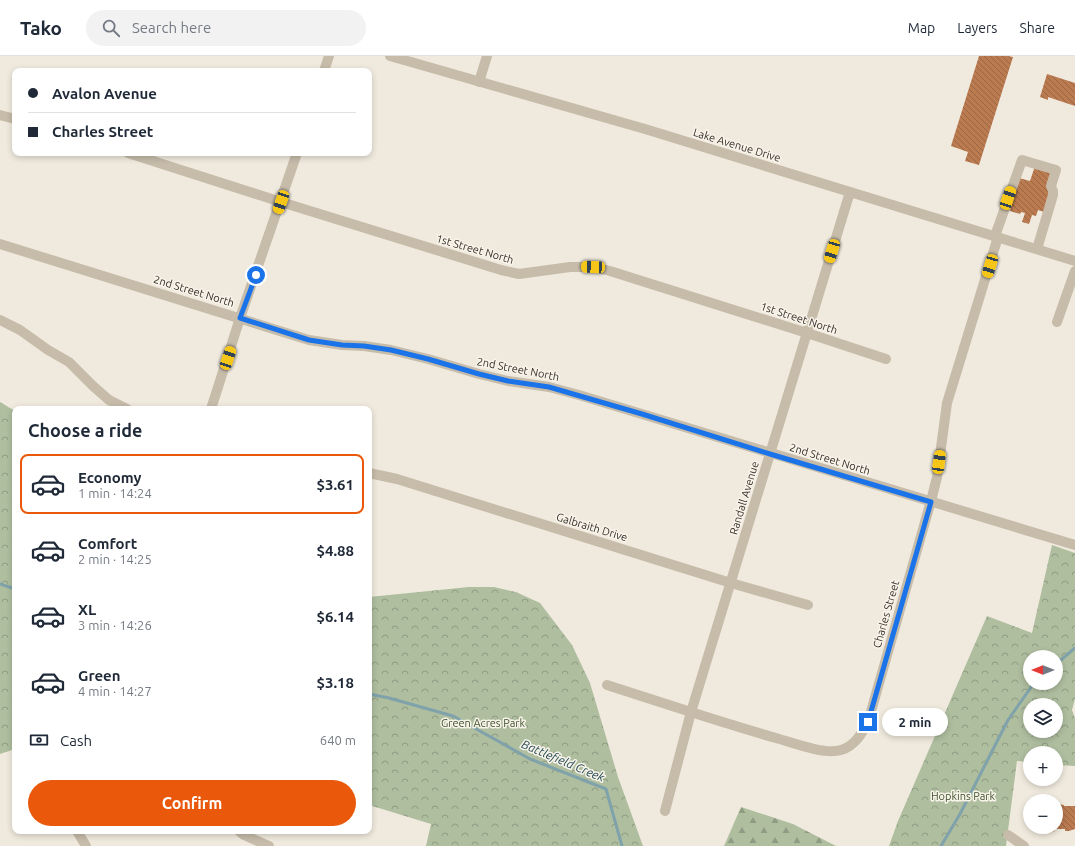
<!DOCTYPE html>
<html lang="en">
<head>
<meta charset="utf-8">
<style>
	body { margin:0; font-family:Ubuntu,sans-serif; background:#f2f2f3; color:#1f2937; height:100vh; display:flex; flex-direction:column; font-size:15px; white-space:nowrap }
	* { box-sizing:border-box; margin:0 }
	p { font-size:13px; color:#747a83 }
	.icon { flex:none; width:22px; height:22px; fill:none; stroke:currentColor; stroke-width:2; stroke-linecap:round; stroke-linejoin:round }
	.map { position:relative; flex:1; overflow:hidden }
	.sheet { position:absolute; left:12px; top:350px; width:360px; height:428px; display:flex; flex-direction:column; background:#fff; border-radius:8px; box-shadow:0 2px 6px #0003 }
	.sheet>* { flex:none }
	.hud { position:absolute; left:12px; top:12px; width:360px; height:88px; border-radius:8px; box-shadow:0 2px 6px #0003; display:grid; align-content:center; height:88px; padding:0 16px; background:#fff }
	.needle { width:26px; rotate:270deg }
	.controls { position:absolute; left:1023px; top:594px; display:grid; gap:8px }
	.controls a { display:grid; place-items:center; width:40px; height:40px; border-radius:50%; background:#fff; box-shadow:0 2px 6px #0003; font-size:20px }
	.end { position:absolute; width:18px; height:18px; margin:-9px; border:5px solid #1a73e8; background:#fff; box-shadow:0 0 0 2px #fff }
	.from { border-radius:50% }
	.bubble { position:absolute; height:28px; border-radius:14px; background:#fff; box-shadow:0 2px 6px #0003; font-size:13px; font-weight:700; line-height:28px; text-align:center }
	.car { position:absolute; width:12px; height:24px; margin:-12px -6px; border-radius:5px; box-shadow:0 0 3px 1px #0007; background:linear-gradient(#f5c518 24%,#345 0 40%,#f5c518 0 76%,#345 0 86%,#f5c518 0) }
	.hud b { display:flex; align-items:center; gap:14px; height:38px; font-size:15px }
	.hud b+b { border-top:1px solid #e0e1e3 }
	.hud i { width:10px; height:10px; background:#1f2937 }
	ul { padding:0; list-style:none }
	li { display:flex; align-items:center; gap:12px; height:60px; margin:0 8px 6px; padding:0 8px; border:2px solid transparent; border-radius:8px }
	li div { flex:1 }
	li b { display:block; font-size:15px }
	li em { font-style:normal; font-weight:700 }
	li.on { border-color:#ea580c }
	li>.icon { width:36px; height:36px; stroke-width:1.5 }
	h2 { padding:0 16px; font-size:18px; line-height:48px }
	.pay { display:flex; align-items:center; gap:10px; height:44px; padding:0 16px; font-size:15px }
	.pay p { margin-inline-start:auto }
	.cta { display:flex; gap:8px; margin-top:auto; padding:8px 16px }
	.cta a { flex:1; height:46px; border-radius:24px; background:#ea580c; color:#fff; font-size:16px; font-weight:700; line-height:46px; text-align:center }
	header { display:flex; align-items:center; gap:24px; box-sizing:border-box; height:56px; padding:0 20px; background:#fff; border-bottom:1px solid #e0e1e3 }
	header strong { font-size:19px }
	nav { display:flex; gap:22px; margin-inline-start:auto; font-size:14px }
	.search { width:280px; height:36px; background:#f2f2f3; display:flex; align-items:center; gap:10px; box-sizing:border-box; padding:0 14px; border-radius:22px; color:#747a83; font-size:15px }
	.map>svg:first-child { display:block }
	.forest { fill:url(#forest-firs) }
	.park { fill:url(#park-crowns); fill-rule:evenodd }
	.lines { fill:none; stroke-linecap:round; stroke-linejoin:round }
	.stream { stroke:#7fa2ab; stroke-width:3 }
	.building { fill:url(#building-back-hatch) }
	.minor { stroke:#c7bcaa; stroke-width:10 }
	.route { stroke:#1a73e8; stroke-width:5 }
	.labels { text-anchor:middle; stroke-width:3; stroke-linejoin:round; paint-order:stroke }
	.street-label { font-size:11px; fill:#362f29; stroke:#f8f4ea }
	.park-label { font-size:11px; fill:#40522f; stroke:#f8f4ea }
	.water-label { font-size:12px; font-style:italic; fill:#224954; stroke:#f8f4ea }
</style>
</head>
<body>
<header>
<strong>Tako</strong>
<div class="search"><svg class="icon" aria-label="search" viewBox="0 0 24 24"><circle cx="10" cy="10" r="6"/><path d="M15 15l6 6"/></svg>Search here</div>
<nav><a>Map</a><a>Layers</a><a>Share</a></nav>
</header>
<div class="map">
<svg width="1075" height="790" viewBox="0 0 1075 790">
	<defs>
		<pattern id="forest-firs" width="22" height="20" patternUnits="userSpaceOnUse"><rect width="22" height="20" fill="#afbe9f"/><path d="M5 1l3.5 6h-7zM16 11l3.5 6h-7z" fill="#8f9b82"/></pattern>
		<pattern id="park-crowns" width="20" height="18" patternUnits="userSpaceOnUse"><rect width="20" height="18" fill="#afbe9f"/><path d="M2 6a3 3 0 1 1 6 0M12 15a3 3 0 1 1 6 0" fill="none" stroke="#8f9b82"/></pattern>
		<pattern id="building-back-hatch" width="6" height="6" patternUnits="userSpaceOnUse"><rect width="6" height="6" fill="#bb7b51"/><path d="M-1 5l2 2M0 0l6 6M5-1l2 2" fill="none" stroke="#996543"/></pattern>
	</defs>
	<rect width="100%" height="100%" fill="#f0eade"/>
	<polygon class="forest" points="741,751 793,768 836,790 724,790"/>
	<g class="park">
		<polygon points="0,346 15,355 15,693 0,698"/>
		<path d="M1052,489L1075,497V643L1072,654L1075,662V710L1056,709V697H1030V706L1017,705L1006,790H889L898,765L987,560L1032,577ZM1030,601H1056V627H1030ZM1030,649H1056V675H1030Z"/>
		<polygon points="469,531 494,531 516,536 540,547 572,589 590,627 618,721 643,790 426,790 431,768 369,749 369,541"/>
	</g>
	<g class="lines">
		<g class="stream">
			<polyline points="0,528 15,533"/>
			<polyline points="1056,608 1075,592"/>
			<polyline points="369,638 389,642 453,660 530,703 606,733 622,790"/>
			<polyline points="941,790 960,758 1008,664 1034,627"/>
		</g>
	</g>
	<g class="building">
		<polygon points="979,0 1008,0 1013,1 979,109 965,105 968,96 951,90"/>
		<polygon points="1047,18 1075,27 1075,50 1048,41 1048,44 1040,41"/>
		<polygon points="1035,110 1053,116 1051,135 1044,156 1038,154 1036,160 1032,159 1029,168 1022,166 1025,157 1021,156 1020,158 1010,155 1019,122 1030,125"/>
		<polygon points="1058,748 1064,749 1064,750 1075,750 1075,773 1069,775 1065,775 1065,773 1055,773 1055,775 1049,777 1045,775 1045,771 1056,771 1056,749"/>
	</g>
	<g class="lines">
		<g class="minor">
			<polyline points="390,0 645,73 1075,205"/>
			<polyline points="324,15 329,0"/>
			<polyline points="479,26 487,0"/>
			<polyline points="0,59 15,63"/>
			<polyline points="128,97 281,146 501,214 519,218 570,211 593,211 610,215 807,277 886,303"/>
			<polyline points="995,180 1022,104 1056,114 1051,130 1053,135 1053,139 1037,193"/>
			<polyline points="0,188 309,284 342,289 364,290 391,294 428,303 479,318 508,325 549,331 579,339 1075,489"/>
			<polyline points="0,264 20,274 48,294 69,306 93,330 109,344 127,353"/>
			<polyline points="1057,266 1075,215"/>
			<polyline points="211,353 240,262 297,97"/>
			<polyline points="369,417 397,423 731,527 808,549"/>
			<path d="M607,629C663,647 719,666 776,682C793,687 825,699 841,694C855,690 862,677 868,666L931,445L937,421L947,347L998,181"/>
			<polyline points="665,755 691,656 850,136"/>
			<polyline points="77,775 86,790"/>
			<polyline points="239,775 244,779 269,790"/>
			<polyline points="1008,779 1024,790"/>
		</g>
	</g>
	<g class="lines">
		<polyline class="route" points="256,219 240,262 309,284 342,289 364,290 391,294 428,303 479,318 508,325 549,331 642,358 770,398 931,446 868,666"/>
	</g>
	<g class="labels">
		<g class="street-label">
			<text transform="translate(737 89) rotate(17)" y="4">Lake Avenue Drive</text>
			<text transform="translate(475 193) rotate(16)" y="4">1st Street North</text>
			<text transform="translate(194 235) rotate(17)" y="4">2nd Street North</text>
			<text transform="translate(799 262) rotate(18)" y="4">1st Street North</text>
			<text transform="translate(518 313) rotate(11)" y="4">2nd Street North</text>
			<text transform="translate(830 403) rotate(17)" y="4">2nd Street North</text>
			<text transform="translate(744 442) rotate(-73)" y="4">Randall Avenue</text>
			<text transform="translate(592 471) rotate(17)" y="4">Galbraith Drive</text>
			<text transform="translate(886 558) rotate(-74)" y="4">Charles Street</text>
		</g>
		<g class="park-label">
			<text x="483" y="671">Green Acres Park</text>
			<text x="963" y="744">Hopkins Park</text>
		</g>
		<g class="water-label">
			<text transform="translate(563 705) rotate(23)" y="4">Battlefield Creek</text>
		</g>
	</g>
</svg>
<div class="controls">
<a><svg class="needle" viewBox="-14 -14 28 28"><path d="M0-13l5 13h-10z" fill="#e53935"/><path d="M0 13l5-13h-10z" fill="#747a83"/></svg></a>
<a><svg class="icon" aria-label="layers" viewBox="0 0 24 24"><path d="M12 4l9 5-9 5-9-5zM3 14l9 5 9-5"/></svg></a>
<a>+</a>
<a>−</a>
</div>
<i class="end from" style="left:256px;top:219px"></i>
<i class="end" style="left:868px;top:666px"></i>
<div class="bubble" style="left:882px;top:652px;width:66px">2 min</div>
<i class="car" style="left:1008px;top:142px;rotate:19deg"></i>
<i class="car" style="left:281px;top:146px;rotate:199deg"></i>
<i class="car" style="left:832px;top:195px;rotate:197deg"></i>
<i class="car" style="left:990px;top:210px;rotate:197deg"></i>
<i class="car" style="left:593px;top:211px;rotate:272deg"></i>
<i class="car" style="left:228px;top:302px;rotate:18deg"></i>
<i class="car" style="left:939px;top:406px;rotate:8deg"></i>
<div class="hud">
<b><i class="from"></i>Avalon Avenue</b>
<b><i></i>Charles Street</b>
</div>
<section class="sheet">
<h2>Choose a ride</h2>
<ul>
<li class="on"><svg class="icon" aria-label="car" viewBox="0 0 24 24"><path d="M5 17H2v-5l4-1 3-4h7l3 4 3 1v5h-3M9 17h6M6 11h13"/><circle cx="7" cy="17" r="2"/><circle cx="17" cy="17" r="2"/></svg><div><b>Economy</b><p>1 min · 14:24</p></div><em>$3.61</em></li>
<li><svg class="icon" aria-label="car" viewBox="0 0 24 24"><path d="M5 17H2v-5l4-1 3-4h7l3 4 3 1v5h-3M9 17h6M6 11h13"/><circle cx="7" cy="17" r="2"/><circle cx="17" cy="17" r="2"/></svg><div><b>Comfort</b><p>2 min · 14:25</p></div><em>$4.88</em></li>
<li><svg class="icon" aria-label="car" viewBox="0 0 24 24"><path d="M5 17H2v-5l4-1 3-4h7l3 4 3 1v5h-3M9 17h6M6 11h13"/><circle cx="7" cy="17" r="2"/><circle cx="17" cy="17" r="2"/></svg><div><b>XL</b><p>3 min · 14:26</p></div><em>$6.14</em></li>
<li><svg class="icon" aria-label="car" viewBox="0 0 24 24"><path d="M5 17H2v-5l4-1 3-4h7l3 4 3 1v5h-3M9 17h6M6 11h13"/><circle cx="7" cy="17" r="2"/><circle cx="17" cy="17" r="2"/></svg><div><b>Green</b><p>4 min · 14:27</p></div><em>$3.18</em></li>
</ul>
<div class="pay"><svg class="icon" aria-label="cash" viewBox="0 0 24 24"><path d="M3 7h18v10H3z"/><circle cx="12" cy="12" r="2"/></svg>Cash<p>640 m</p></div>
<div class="cta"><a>Confirm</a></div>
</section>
</div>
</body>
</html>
